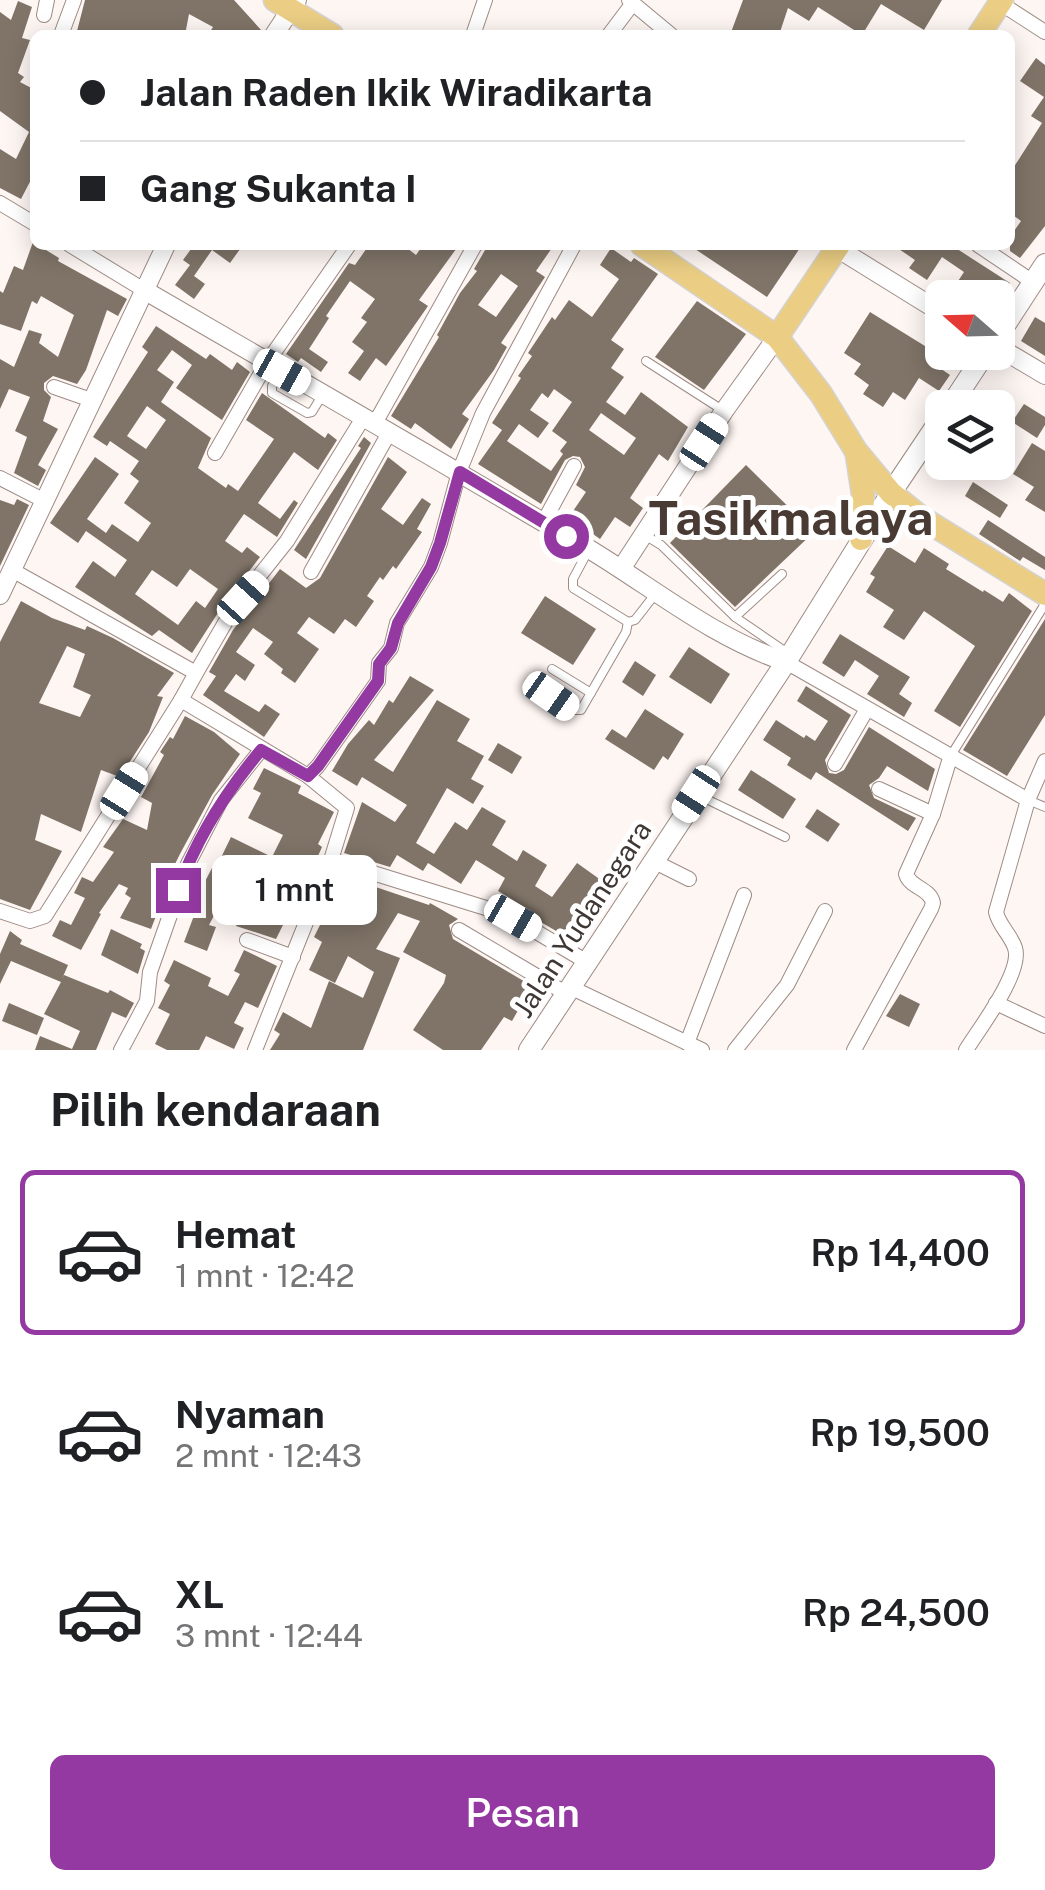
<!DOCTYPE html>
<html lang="id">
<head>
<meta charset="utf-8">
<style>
	body { margin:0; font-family:"Public Sans",sans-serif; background:#f2f2f2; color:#202124; height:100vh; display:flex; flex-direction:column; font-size:38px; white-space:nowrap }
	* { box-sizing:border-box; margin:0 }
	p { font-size:32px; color:#757577 }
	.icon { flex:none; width:55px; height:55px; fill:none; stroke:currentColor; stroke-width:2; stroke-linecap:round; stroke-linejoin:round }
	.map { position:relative; height:1050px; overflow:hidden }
	.sheet { display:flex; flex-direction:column; background:#fff; flex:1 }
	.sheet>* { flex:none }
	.guide { position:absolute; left:30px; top:30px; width:985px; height:220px; border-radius:15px; box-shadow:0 5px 25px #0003; display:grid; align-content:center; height:220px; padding:0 50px; background:#fff }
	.needle { width:65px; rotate:290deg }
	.buttons { position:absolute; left:925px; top:280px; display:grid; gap:20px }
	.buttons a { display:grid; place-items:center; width:90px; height:90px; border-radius:15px; background:#fff; box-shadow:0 5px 25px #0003; font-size:50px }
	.end { position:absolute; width:45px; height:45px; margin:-22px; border:12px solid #9438a2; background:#fff; box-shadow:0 0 0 5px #fff }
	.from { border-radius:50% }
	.bubble { position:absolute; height:70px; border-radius:15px; background:#fff; box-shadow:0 5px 25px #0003; font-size:32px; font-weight:600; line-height:70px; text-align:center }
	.car { position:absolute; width:30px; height:60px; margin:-30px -15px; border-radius:12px; box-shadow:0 0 8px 2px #0007; background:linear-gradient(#fff 24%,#345 0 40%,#fff 0 76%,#345 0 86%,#fff 0) }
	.guide b { display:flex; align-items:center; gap:35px; height:95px; font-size:38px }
	.guide b+b { border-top:2px solid #e0e0e0 }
	.guide i { width:25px; height:25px; background:#202124 }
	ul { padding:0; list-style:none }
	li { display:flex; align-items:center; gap:30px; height:165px; margin:0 20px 15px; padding:0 30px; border:5px solid transparent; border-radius:15px }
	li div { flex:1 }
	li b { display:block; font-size:38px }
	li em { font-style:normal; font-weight:600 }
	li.active { border-color:#9438a2 }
	li>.icon { width:90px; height:90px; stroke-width:1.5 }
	h2 { padding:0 50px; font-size:45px; line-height:120px }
	.primary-button { display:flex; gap:20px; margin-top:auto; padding:20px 50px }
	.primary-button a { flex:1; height:115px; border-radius:15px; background:#9438a2; color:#fff; font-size:40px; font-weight:600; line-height:115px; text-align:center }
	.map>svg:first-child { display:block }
	.building { fill:#807468; fill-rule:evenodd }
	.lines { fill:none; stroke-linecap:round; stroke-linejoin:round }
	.service-casing { stroke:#9d8b85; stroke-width:10 }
	.minor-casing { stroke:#9d8b85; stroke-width:16 }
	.tertiary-casing { stroke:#9d8b85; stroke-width:20 }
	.secondary-casing { stroke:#9d8b85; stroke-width:22 }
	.primary-casing { stroke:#d5d3d2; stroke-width:25 }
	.service { stroke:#fff; stroke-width:8 }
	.minor { stroke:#fff; stroke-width:14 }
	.tertiary { stroke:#fff; stroke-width:18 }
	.secondary { stroke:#fff; stroke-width:20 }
	.primary { stroke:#ebce84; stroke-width:22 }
	.route { stroke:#9438a2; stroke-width:12 }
	.labels { text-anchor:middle; stroke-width:10; stroke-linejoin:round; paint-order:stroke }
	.street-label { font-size:28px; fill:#3f3734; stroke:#fff }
	.town-label { font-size:48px; font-weight:bold; fill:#493a34; stroke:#fff }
</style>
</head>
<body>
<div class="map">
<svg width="1045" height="1050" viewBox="0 0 1045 1050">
	<rect width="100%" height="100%" fill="#fef6f3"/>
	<g class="building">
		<polygon points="85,0 234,0 262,31 262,35 208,35 213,27 189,14 185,35 76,35"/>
		<polygon points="743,0 942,0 924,30 881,4 862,35 818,7 809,21 788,8 779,35 730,35"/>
		<polygon points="18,1 32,7 22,38 30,40 18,73 24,77 20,82 35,90 35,172 21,199 0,188 0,149 16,159 29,132 0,111 0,12 11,20"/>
		<polygon points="1036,58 1045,65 1045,226 1020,258 1010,251 1010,237 1021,221 1010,213 1010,173 1042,123 1031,116 1044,97 1020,81"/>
		<polygon points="33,242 59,258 58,261 127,299 118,316 107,310 86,370 77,384 53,376 44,383 44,390 51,397 43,421 58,429 38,465 46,470 38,486 14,473 27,437 15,431 30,397 9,389 0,409 0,359 14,367 29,330 42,334 39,343 58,357 74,315 41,296 37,304 32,301 21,331 0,324 0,291 3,293 14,266 23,270"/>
		<polygon points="194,245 243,245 230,263 212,250 194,276 205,284 194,299 175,285 190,265 183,260"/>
		<polygon points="369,245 403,245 416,255 423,245 459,245 419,300 428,306 386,366 376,358 360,381 348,373 364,351 352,342 367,322 361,318 375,299 350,281 326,316 329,318 309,349 328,362 321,372 301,358 298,362 286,354 349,263 355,265"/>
		<path d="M488,245H554L536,271L545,277L501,343L507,347L494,370L462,414L469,419L451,449L415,423L411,429L391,416L439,337L437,335L460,293L477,271L474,269ZM501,274L518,286L496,317L478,305Z"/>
		<polygon points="689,245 802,245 767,297"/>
		<polygon points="893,245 951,245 1010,283 1000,298 947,298 964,272 942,257 927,280 909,268 915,260"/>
		<path d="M611,248L631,262L634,258L658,274L611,340L624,349L611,368L624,377L606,402L625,415L641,392L688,427L668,461L659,454L630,498L643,508L630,527L615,517L600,539L569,517L586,492L576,485L585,467L580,457L573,456L565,460L541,504L478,464L502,430L492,423L521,378L518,376L532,356L528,353L552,317L555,320L569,300L592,317L619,279L600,265ZM554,389L572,402L552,431L567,442L560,451L563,454L551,471L507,441L519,424L538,438L549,423L530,410L542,393L548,398ZM601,413L636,438L624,455L589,430Z"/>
		<polygon points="697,301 746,334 704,390 655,357"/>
		<polygon points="870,312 933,351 928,360 950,375 939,391 919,378 905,400 893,392 883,407 863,394 869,385 854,374 861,364 844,353"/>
		<polygon points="1035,317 1045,323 1045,356 1021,341"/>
		<path d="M156,326L206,359L210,354L232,370L237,362L250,372L222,420L176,388L192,365L172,350L157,370L174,382L161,402L211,438L198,468L226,488L228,484L238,491L274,439L246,420L262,393L325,438L328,433L337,440L318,470L294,452L258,503L280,519L294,500L298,503L277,537L244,514L225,541L242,553L247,547L260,557L225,602L192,653L159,630L152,636L75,587L93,561L115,577L127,560L86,531L78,543L50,523L95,457L119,474L87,519L106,533L112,524L138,542L151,523L124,503L139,481L130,474L139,461L110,441L107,446L93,437L148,352L142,347ZM147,406L166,420L146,449L127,436ZM190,569L218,589L205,608L196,601L178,625L135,594L152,570L177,587Z"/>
		<polygon points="1024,404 1045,417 1045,425 1037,438 1012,422"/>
		<polygon points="364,437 371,443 306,559 294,550 361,448 358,446"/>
		<polygon points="1032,443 1045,451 1045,512 1025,500 1034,487 1013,474"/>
		<polygon points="388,457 407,472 381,509 403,525 422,498 431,504 417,529 422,532 396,569 393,566 383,580 380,577 367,596 374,601 356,627 345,619 334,634 309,617 297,633 319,649 295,683 281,673 283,669 264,654 273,642 253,628 236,652 255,665 245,681 236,674 224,691 259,712 265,704 280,714 264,737 203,695 216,676 209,672 233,630 280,569 306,588 320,578"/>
		<polygon points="746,465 814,532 735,607 670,543"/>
		<polygon points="973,482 1008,505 1000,518 965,496"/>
		<polygon points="17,499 29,505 0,566 0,500 14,505"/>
		<polygon points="988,520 1045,557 1045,570 1023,557 1020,561 979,534"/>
		<polygon points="888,546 915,563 924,548 949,564 946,569 983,592 984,590 1003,602 1009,593 1032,611 960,727 934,711 975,646 924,611 904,640 883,627 894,610 866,592 875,577 870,574"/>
		<polygon points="545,596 596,629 573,665 521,633"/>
		<path d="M21,601L52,618L85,630L87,626L113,638L174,673L157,696L163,697L149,732L120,777L101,770L81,832L41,814L35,840L62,851L30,910L0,899V642ZM67,646L85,654L73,687L91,695L80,717L39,703Z"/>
		<polygon points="1045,619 1045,715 1007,776 963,750"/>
		<polygon points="840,634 910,677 899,694 912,703 904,717 867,694 879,676 855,660 844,677 822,663"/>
		<polygon points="689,647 730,674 711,704 669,677"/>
		<polygon points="635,661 656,675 643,696 622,682"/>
		<polygon points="410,676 434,690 374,760 393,772 437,700 470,719 457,741 484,756 471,779 484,786 473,804 447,788 416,843 434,854 455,822 467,830 482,807 506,821 492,845 517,861 523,850 547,865 535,886 552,897 577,863 612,888 598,907 596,906 573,941 529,915 531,911 498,891 505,878 476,860 461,884 428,863 423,871 397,855 390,867 344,853 362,802 395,822 407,805 362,777 357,786 332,771 348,744 369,720 374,725 389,700 393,703"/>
		<polygon points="806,686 851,715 825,760 829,773 836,774 844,770 869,727 935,769 928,791 887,766 879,778 869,785 874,798 916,818 908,831 816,772 811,780 787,765 791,758 763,740 776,720 804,738 806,735 815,741 828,721 797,701"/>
		<polygon points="645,709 684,734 668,760 663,756 654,770 605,739 612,729 626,738"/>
		<polygon points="185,716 214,732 240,754 212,795 181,852 163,888 166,890 151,929 120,918 131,898 125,894 128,888 119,884 99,913 101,914 81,950 52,936 60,920 71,925 85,898 74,893 82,877 93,882 114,852 103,847 123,819 147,830 152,803 141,797 164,755 160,752 170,737 173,739"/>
		<polygon points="498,743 522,757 512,774 488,760"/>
		<polygon points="264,768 301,786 298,793 334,812 318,844 322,847 303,890 294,886 277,920 284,923 276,939 236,926 246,906 225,895 209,925 216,927 207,951 184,942 195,913 184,907 190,891 198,895 212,868 215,870 231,837 272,857 283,835 248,818 261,793 253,789"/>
		<polygon points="751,770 796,799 783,819 738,790"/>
		<polygon points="817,809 840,824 828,842 805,827"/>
		<polygon points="337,874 429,905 430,903 458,919 449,925 453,939 532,986 512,1021 504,1017 481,1050 443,1050 413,1030 444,983 446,975 403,952 420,921 398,913 376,949 400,958 363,1050 270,1050 280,1034 274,1030 283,1012 311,1028 329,981 363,998 374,972 348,956 335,983 309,970 322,942 314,937 327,911 323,909"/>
		<polygon points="111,929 142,944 140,948 145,951 138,974 101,955"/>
		<polygon points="10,931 22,940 20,944 68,965 62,979 64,975 108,993 110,990 134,1003 126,1018 112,1012 96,1050 35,1050 40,1036 72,1049 80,1031 44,1014 61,982 11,961 0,984 0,954"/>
		<polygon points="244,950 277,966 258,1008 245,1002 234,1023 244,1028 234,1049 206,1036 199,1050 167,1050 155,1044 170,1014 158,1008 170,985 164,981 174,960 211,978 208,986 228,996 240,974 234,971"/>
		<polygon points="900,994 920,1004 909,1027 886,1016"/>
		<polygon points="9,1003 44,1018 37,1035 2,1021"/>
	</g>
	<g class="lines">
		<g class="service-casing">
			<g id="service">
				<polyline points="646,361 724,411"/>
				<polyline points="282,373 272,386 272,393 307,413 312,412 323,394"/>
				<polyline points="643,534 661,545 735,617 782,574"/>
				<polyline points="588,551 573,579 573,588 628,622"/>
				<polyline points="735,617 789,654"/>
				<polyline points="552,669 591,693"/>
				<polyline points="541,688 572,710 581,710 626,632 628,622 635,620 656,593"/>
				<polyline points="950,757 1045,604"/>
				<polyline points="700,796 785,837"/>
				<polyline points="1028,800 1045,807"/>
			</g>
		</g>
		<g class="minor-casing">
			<g id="minor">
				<polyline points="629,0 671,35"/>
				<polyline points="1000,3 1045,32"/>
				<polyline points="44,15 47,0"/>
				<polyline points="61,35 74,0"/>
				<polyline points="473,35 485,0"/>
				<polyline points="609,35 633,3"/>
				<polyline points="0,203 35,224"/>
				<polyline points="70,245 144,290"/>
				<polyline points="978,245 1033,282"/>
				<polyline points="54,387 94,401"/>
				<polyline points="374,425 475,245"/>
				<polyline points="215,453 268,361 349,245"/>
				<polyline points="0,478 45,501"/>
				<polyline points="543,523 574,466"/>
				<polyline points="12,570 196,673 181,700"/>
				<polyline points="311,572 389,433"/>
				<polyline points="786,662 1028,800"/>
				<polyline points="196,673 233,609 287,541 363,418"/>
				<polyline points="835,764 867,709"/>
				<polyline points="308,776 318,766 378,681 379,663 391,648 397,623 431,567 440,543 459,472 483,413 574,245"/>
				<polyline points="879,789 933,814"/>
				<polyline points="331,860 489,909 513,918 587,962"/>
				<polyline points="653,861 689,879"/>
				<polyline points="0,911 30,921 45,916 181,700 308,776 347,808 331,860 255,1050"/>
				<polyline points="459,930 567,994"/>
				<polyline points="247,940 293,957"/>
				<polyline points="572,988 702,1050"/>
				<polyline points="996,1003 1045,1026"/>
				<polyline points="687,1043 744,895"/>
				<polyline points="121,1050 147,1001 150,972 188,864 221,800 261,750"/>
				<polyline points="735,1050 787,985 825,911"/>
				<path d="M854,1050L931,909L933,903C930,888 910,888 906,874L933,814L950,758"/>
				<path d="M966,1050C979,1029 1023,972 1015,948C1011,935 999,926 996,912L1028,800L1045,761"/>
			</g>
		</g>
		<g class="tertiary-casing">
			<g id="tertiary">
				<polyline points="274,35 297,0"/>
				<polyline points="837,248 942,313"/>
				<path d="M144,290C293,376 441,462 589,549C655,589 712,637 786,662"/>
				<polyline points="998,347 1045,375"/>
				<polyline points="621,569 724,411 777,337"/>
				<polyline points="0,595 166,245"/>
			</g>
		</g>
		<g class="secondary-casing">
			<g id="secondary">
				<polyline points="998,336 1045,264"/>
				<polyline points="949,408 986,352"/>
				<polyline points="529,1050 786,662 891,493 942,417"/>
			</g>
		</g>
		<g class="primary-casing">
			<g id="primary">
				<polyline points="275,0 332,35"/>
				<polyline points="979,35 1002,0"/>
				<polyline points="642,245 777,337 821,394 856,451 891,493 922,518 1045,594"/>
				<polyline points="777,337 839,245"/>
				<polyline points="857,455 863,494 861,539"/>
			</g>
		</g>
		<use href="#service" class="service"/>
		<use href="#minor" class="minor"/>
		<use href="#tertiary" class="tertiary"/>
		<use href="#secondary" class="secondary"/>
		<use href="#primary" class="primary"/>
	</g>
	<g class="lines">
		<path class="route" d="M178,890C197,837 225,793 261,750L308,776L318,766L378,681L379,664L391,648L398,623L431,567L440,543L460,472L566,536"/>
	</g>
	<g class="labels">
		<g class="street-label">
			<text transform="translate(582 919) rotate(-57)" y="10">Jalan Yudanegara</text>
		</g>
		<g class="town-label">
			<text x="791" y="535">Tasikmalaya</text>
		</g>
	</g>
</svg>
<div class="buttons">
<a><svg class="needle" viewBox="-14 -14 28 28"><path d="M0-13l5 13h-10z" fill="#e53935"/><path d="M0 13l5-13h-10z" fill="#757577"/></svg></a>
<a><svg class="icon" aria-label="layers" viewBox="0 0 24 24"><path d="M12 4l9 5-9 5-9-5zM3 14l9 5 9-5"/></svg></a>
</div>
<i class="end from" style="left:566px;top:536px"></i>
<i class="end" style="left:178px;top:890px"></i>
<div class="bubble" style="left:212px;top:855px;width:165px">1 mnt</div>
<i class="car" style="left:282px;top:372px;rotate:119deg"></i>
<i class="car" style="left:704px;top:442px;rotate:33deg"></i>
<i class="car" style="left:243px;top:598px;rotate:42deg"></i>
<i class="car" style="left:551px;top:696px;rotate:125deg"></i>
<i class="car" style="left:124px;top:791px;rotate:32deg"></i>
<i class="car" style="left:696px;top:794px;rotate:213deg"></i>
<i class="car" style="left:513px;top:918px;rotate:120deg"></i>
<div class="guide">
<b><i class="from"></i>Jalan Raden Ikik Wiradikarta</b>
<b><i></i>Gang Sukanta I</b>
</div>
</div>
<section class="sheet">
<h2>Pilih kendaraan</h2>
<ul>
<li class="active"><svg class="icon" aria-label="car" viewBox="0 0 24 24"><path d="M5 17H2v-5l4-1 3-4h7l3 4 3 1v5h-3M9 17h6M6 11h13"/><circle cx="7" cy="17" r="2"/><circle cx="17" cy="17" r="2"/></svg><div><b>Hemat</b><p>1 mnt · 12:42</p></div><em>Rp 14,400</em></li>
<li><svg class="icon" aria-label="car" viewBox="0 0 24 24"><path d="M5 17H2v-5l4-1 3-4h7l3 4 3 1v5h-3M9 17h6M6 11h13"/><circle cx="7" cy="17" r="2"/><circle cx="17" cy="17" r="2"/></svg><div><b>Nyaman</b><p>2 mnt · 12:43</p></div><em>Rp 19,500</em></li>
<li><svg class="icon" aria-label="car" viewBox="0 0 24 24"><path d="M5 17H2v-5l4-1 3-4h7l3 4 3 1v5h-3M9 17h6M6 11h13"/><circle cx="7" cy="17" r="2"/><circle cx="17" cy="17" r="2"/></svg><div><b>XL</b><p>3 mnt · 12:44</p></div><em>Rp 24,500</em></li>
</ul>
<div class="primary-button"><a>Pesan</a></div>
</section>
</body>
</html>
